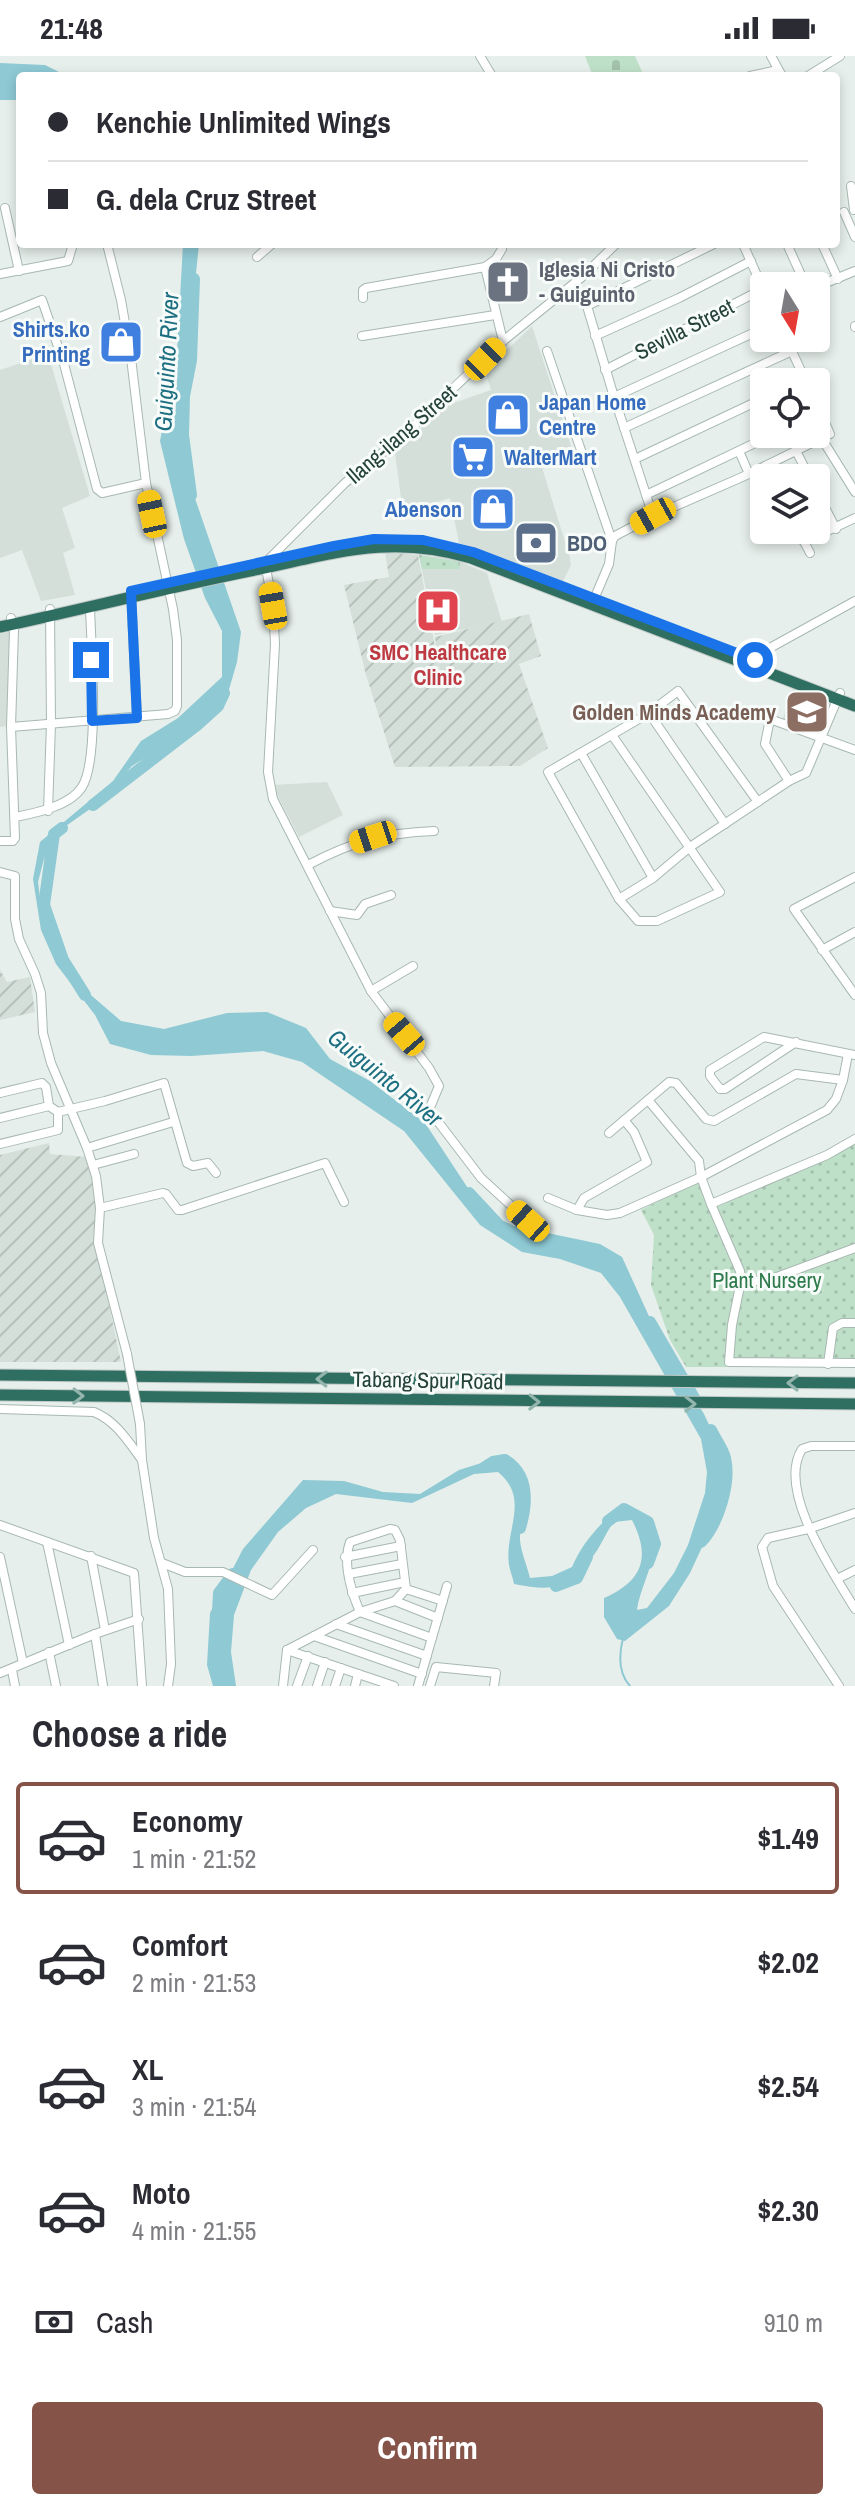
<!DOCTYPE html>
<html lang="en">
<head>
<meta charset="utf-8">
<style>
	body { margin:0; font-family:"Archivo Narrow",sans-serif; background:#f7f7f7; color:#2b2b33; height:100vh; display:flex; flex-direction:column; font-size:30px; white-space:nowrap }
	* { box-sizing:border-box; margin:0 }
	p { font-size:26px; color:#7c7c81 }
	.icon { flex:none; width:44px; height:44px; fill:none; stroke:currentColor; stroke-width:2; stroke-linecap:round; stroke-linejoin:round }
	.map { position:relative; height:1630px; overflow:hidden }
	.drawer { display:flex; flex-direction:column; background:#fff; flex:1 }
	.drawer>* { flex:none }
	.banner { position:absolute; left:16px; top:16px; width:824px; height:176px; border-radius:8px; box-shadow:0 4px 12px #0003; display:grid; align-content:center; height:176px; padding:0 32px; background:#fff }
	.needle { width:52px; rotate:169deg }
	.fabs { position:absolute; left:750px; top:216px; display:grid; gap:16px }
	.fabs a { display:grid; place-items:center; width:80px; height:80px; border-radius:8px; background:#fff; box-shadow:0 4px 12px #0003; font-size:40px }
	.end { position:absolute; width:36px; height:36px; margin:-18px; border:10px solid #1a73e8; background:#fff; box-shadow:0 0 0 4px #fff }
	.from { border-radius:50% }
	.car { position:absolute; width:24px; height:48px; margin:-24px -12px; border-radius:10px; box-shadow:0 0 6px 2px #0007; background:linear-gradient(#f5c518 24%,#345 0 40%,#f5c518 0 76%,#345 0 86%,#f5c518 0) }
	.banner b { display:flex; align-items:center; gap:28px; height:76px; font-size:30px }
	.banner b+b { border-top:2px solid #e1e1e2 }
	.banner i { width:20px; height:20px; background:#2b2b33 }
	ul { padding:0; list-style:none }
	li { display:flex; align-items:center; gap:24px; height:112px; margin:0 16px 12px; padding:0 16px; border:4px solid transparent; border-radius:8px }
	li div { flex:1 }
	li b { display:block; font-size:30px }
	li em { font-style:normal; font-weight:700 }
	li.current { border-color:#855347 }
	li>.icon { width:72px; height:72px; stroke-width:1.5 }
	h2 { padding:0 32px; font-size:36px; line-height:96px }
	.pay { display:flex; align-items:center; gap:20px; height:88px; padding:0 32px; font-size:30px }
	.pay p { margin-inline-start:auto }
	.button { display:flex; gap:16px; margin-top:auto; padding:16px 32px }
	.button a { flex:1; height:92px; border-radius:8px; background:#855347; color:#fff; font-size:32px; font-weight:700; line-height:92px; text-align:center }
	.status { display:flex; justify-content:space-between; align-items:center; height:56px; padding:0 40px; background:#fff; direction:ltr }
	.status svg { height:22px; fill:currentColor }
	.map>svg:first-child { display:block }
	.built { fill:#d4dfda }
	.industrial { fill:url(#industrial-furrows) }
	.cemetery { fill:url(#cemetery-stones) }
	.park { fill:url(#park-dots) }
	.water { fill:#8ec9d4 }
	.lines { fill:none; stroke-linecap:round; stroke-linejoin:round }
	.stream { stroke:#8ec9d4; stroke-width:2 }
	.river { stroke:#8ec9d4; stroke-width:12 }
	.minor-casing { stroke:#a8b8b2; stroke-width:10 }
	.highway-casing { stroke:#c2cac8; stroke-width:13 }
	.minor { stroke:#fff; stroke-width:8 }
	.highway { stroke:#2f6f62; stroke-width:11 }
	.minor-bridge-casing { stroke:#a8b8b2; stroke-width:10; stroke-linecap:butt }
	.minor-bridge { stroke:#fff; stroke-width:8 }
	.oneway { stroke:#93b5ae }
	.route { stroke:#1a73e8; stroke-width:10 }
	.labels { text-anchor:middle; stroke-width:6; stroke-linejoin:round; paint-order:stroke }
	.worship-label { font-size:22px; font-weight:bold; fill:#5b616d; stroke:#f7fbf9; text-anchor:start }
	.shop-label { font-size:22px; font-weight:bold; fill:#366cbe; stroke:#f7fbf9; text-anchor:end }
	.street-label { font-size:22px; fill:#24423a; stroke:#f7fbf9 }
	.service-label { font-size:22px; font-weight:bold; fill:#4e5e75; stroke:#f7fbf9; text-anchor:start }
	.health-label { font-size:22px; font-weight:bold; fill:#be3a42; stroke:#f7fbf9 }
	.education-label { font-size:22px; font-weight:bold; fill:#785e54; stroke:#f7fbf9; text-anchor:end }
	.park-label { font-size:22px; fill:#2d7a4b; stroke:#f7fbf9 }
	.water-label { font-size:24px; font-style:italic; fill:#1c6f80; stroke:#f7fbf9 }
</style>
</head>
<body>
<div class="status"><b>21:48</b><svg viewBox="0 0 49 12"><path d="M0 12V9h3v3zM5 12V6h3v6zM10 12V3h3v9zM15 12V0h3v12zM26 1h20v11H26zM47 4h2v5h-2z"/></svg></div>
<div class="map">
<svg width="855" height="1630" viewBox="0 0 855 1630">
	<defs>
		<pattern id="industrial-furrows" width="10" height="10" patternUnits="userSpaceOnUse" patternTransform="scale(2)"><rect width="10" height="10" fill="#d4dfda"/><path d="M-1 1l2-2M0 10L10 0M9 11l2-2" fill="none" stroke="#b6c1bc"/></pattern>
		<pattern id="cemetery-stones" width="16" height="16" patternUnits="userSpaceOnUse" patternTransform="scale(2)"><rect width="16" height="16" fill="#bfe0c8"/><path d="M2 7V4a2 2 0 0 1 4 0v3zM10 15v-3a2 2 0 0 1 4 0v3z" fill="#a4c1ad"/></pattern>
		<pattern id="park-dots" width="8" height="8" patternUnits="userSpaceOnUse" patternTransform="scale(2)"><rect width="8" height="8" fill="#bfe0c8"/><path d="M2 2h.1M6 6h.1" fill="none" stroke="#a4c1ad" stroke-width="1.8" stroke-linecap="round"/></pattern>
	</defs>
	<rect width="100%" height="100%" fill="#e6efeb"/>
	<g class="built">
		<polygon points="532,270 572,393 540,405 570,502 571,509 563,525 459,487 450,442 403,457 395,397 442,351 491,334 485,315"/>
		<polygon points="48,298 90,440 62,452 75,492 63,497 75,539 41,545 22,494 0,502 0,314"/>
		<polygon points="419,499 453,503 487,517 502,566 435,579"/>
		<polygon points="12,575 14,669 0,671 0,578"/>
		<polygon points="793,633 832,647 820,679 782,665"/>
		<polygon points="327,726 343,759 299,781 272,729"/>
	</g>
	<g class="industrial">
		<polygon points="385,496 418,499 441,623 435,581 529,558 541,600 519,608 548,692 520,710 395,711 366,619 344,529 389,521"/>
		<polygon points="0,914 7,926 30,921 35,956 0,964"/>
		<polygon points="49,1087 50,1098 87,1101 98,1149 96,1186 121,1306 0,1306 0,1099"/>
	</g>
	<polygon class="cemetery" points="585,0 635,0 644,20 593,20"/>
	<g class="park">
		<polygon points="419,499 460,506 459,513 422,513"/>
		<polygon points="855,1086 855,1311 686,1311 670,1284 651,1229 654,1179 641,1154 698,1125 711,1154"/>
	</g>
	<g class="water">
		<polygon points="0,7 45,9 67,20 20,20 20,44 0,44"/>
		<path d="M183,188H199L180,372L189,425L241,576L237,606L226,644L164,690L132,710L97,748L56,777L44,803L38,826L42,858L77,927L121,965L164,973L227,957L267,956L306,972L330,1003L370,1025L425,1067L483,1155L514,1170L600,1188L622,1201L663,1291L704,1358L717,1386L723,1409L724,1433L709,1476L690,1517L669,1550L625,1585L617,1583L604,1561V1542C643,1525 651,1501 632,1464L614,1466C607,1475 604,1483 598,1493C572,1531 559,1537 514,1528C513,1522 510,1515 509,1509C504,1474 531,1443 498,1416L474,1418L412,1447L336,1438L306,1452L278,1476L251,1514L234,1559L231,1596L236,1630H213L207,1609L210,1557L243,1493L303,1424L344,1425L383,1436L420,1438L459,1414L494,1403C541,1427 519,1444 520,1484C521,1496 527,1510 530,1522L552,1520L572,1511C582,1488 596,1472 615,1455C630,1456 639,1458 647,1471C664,1497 640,1527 637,1554L647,1552L674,1517L688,1489L705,1437L707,1416L701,1383L620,1241L601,1217L560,1203L522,1196L480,1169L404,1075L302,1006L263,995L191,1000L151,999L110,988L95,959L56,908L41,874L33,823L40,786L113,725L141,685L178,662L222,621V575L205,542L184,483L160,385L177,297Z"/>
	</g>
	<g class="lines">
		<path class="stream" d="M623,1582C619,1598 618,1617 630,1630"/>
		<g class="river">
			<polyline points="191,439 183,379 184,340 191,304 194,223"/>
			<polyline points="93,749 197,669 218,650 224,637"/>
			<polyline points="62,772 54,778 44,849 63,904 85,939"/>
			<polyline points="469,1137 497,1167"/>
			<polyline points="650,1266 697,1347"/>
			<path d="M485,1411L493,1406L505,1404C529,1419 527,1448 520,1472"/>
			<polyline points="608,1465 624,1453 648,1466 655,1488 648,1507"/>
			<path d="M701,1486C718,1468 731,1427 725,1402C723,1393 715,1383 711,1374"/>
			<polyline points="556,1530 577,1522 587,1501"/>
			<polyline points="218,1555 219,1537 233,1518"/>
		</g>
		<g class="minor-casing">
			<g id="minor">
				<polyline points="480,0 492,20"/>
				<polyline points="771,0 782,20"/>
				<polyline points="750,20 778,14"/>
				<polyline points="808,20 840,0"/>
				<polyline points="851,130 854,154"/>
				<polyline points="5,152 19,215"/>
				<polyline points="844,156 855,181"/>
				<polyline points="501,188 502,193 496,203 485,211 503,285"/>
				<polyline points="743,188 764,235"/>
				<polyline points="787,188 806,230"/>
				<polyline points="822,188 838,223"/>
				<polyline points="257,201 272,188"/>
				<polyline points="0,218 68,205 73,188"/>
				<polyline points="816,231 855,215"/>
				<polyline points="363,242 363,234 366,232 485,211"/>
				<polyline points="0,261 42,244 64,308 97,433 102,437 146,427"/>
				<polyline points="855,270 855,271"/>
				<polyline points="362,280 495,259"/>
				<polyline points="595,280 679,242 751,205"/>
				<polyline points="786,282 806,326"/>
				<polyline points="547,295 612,485 609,508 592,548"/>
				<polyline points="605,314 763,233"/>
				<polyline points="614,341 764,272"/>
				<polyline points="624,372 792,295"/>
				<polyline points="822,383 855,436"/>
				<polyline points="739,395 749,418"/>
				<polyline points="796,395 810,422"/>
				<polyline points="635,403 764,342"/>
				<polyline points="765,410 771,422"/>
				<polyline points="816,434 836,473"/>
				<polyline points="646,439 774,378"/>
				<polyline points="653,460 614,341 587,250 714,188"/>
				<polyline points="798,474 810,497"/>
				<polyline points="612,485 615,480 653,460 749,418 830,378 816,346"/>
				<polyline points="804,486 855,462"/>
				<polyline points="131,535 137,662"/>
				<polyline points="752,611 755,604 768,593 855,545"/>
				<polyline points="649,657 725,768"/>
				<polyline points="11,671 168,658 175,655 177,650 177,584 173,553 146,427 131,302 121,244 107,188"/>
				<polyline points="612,679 720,836 657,865 638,865 619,843 548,716 649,657 678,635 758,746"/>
				<polyline points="581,697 653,822"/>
				<polyline points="789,725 765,688 770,663 855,694"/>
				<polyline points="48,755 51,668 50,553"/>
				<path d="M15,761C36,757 70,750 82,731C100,703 91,588 90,551"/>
				<polyline points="0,785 13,785 15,782 11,671 14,574 11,562"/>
				<path d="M308,809C353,785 384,777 434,775"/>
				<polyline points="0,816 15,820 15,863 19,883 35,918 41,937 43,977 51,1007 87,1092 96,1120 100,1152 98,1187 127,1298"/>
				<polyline points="855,821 794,853 855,939"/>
				<polyline points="619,843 653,822 690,791 789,725 806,717 840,637"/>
				<polyline points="330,855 357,859 365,848 391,839"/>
				<polyline points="822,894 855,876"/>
				<polyline points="371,935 413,910"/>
				<polyline points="796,986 725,1033 720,1033 710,1020 710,1014 764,981 855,999"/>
				<polyline points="843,1024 848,998"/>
				<polyline points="0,1037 42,1027 46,1031 49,1050"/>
				<polyline points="648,1044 699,1105 701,1121 711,1148"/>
				<polyline points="58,1056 105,1045 164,1027 187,1107 193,1110 208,1107 216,1117"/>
				<polyline points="0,1062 49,1050 58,1056 58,1074 0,1088"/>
				<polyline points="609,1077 669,1026 676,1027 706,1063 714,1065 796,1018 843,1024 836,1043 827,1054 701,1121 620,1157 607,1159 577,1154 584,1142 647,1106 634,1076 624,1064"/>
				<polyline points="855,1083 827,1099 711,1148 740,1215 741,1225 732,1269 729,1306 855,1307"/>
				<polyline points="87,1092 173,1066"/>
				<polyline points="93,1109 134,1098"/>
				<polyline points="548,1142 577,1154"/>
				<polyline points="100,1152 163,1137 166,1138 178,1154 182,1154 325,1107 344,1146"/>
				<polyline points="528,1165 481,1122 429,1054 439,1030 429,1012 371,935 273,743 268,716 275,588 273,550 266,512 268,504 345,427 403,380 503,285 582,221 616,188"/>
				<polyline points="741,1225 766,1225 855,1192"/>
				<polyline points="828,1308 833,1272 842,1267 855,1267"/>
				<path d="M0,1353L94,1356C116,1365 128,1385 142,1404"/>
				<polyline points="140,1368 142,1404 154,1482 168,1533 171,1608 168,1630"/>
				<path d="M855,1390H811L802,1393C776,1434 833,1516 855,1553"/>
				<polyline points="0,1469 134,1517 142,1630"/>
				<polyline points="47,1486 69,1589"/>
				<polyline points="91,1500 105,1574"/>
				<polyline points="0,1501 23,1607"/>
				<polyline points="345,1501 401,1490"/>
				<polyline points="162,1507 185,1516 223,1516 272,1539 313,1494"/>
				<polyline points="349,1518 402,1508"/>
				<polyline points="837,1523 855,1514"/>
				<polyline points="352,1537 405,1526"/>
				<polyline points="395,1545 438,1562"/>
				<polyline points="336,1568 427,1600"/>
				<polyline points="95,1578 103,1630"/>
				<polyline points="314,1580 422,1618"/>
				<path d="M432,1582L360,1556C351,1535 342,1508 350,1486L390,1473L395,1474L400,1484L406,1533L443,1545"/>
				<polyline points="49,1596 56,1630"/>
				<polyline points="12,1614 15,1630"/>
				<polyline points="0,1617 95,1578 139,1563"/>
				<polyline points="283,1630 287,1594"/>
				<polyline points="297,1630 308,1600"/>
				<polyline points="317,1630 325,1606"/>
				<polyline points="335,1630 341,1612"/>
				<polyline points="355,1630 358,1618"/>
				<polyline points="394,1630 287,1594 360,1556 395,1545 406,1533"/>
				<polyline points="418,1630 447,1530"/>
				<polyline points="430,1630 436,1611 496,1617 494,1630"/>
				<polyline points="839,1630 773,1530 762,1491 768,1482 808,1473 855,1457"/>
			</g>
		</g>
		<g class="highway-casing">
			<g id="highway">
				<path d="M0,571C83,553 166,532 250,515C331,499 387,477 471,502L855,650"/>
				<polyline points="0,1319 855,1327"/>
				<polyline points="0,1339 855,1348"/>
			</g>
		</g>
		<use href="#minor" class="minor"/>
		<use href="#highway" class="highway"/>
		<g class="minor-bridge-casing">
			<polyline id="minor-bridge" points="127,1298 140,1368"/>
		</g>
		<use href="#minor-bridge" class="minor-bridge"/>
	</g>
	<defs><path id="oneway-chevron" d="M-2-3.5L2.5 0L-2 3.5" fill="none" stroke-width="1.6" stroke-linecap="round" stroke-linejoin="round" transform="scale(2)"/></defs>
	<g class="oneway">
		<use href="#oneway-chevron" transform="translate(322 1323) rotate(-179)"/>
		<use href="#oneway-chevron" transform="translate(793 1327) rotate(180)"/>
		<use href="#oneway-chevron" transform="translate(78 1340) rotate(1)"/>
		<use href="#oneway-chevron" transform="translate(534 1346) rotate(1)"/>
		<use href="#oneway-chevron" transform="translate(690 1348)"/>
	</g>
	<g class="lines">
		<polyline class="route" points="91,604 92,665 137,662 131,535 334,490 374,483 423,484 473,496 755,604"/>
	</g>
	<defs>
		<g id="church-square" transform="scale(2.3)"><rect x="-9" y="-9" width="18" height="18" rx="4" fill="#6b7280" stroke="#f7fbf9"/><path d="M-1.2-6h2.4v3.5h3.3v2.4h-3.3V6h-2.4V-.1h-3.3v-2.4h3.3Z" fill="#fff"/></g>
		<g id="shop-square" transform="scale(2.3)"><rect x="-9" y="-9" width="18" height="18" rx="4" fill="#3f7fe0" stroke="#f7fbf9"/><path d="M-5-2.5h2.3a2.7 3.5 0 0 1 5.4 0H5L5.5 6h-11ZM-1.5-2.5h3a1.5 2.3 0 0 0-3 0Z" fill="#fff"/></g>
		<g id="supermarket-square" transform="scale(2.3)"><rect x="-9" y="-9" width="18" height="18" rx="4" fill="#3f7fe0" stroke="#f7fbf9"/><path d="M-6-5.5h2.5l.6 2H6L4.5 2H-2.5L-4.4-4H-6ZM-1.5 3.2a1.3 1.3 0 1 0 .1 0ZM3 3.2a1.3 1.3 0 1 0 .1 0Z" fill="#fff"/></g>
		<g id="bank-square" transform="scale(2.3)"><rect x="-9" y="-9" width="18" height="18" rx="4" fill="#5c6f8a" stroke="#f7fbf9"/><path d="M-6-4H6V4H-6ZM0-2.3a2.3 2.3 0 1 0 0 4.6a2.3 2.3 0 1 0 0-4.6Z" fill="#fff"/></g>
		<g id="hospital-square" transform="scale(2.3)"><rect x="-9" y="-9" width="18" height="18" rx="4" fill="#e0444e" stroke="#f7fbf9"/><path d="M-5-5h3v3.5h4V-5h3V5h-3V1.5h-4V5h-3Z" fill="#fff"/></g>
		<g id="school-square" transform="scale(2.3)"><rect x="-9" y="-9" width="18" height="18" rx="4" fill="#8d6e63" stroke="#f7fbf9"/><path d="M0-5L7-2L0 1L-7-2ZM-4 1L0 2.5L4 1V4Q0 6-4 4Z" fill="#fff"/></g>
	</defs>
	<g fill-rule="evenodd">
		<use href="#church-square" x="508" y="226"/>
		<use href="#shop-square" x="121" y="286"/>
		<use href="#shop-square" x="508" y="359"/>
		<use href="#supermarket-square" x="473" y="401"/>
		<use href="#shop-square" x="493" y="453"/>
		<use href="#bank-square" x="536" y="487"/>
		<use href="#hospital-square" x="438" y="555"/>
		<use href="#school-square" x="807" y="656"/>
	</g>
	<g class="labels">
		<g class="worship-label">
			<text x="539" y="221">Iglesia Ni Cristo<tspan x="539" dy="25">- Guiguinto</tspan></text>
		</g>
		<g class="shop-label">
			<text x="90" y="281">Shirts.ko<tspan x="90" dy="25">Printing</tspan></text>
			<text x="539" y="354" text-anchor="start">Japan Home<tspan x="539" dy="25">Centre</tspan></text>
			<text x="504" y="409" text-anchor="start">WalterMart</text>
			<text x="462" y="461">Abenson</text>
		</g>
		<g class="street-label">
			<text transform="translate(684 273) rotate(-27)" y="8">Sevilla Street</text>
			<text transform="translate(401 378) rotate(-41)" y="8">Ilang-ilang Street</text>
			<text transform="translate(428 1324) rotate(1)" y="8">Tabang Spur Road</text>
		</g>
		<g class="service-label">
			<text x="567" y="495">BDO</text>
		</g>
		<g class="health-label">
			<text x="438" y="604">SMC Healthcare<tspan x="438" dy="25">Clinic</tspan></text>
		</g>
		<g class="education-label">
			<text x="776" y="664">Golden Minds Academy</text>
		</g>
		<g class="park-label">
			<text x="767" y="1232">Plant Nursery</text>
		</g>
		<g class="water-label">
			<text transform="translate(167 306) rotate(-87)" y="8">Guiguinto River</text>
			<text transform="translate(385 1022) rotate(39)" y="8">Guiguinto River</text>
		</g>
	</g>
</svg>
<div class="fabs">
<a><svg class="needle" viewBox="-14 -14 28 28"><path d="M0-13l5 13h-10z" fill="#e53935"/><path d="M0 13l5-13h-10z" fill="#7c7c81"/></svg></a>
<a><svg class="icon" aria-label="locate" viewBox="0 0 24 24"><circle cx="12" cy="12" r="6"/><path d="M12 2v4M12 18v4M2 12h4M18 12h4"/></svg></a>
<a><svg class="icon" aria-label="layers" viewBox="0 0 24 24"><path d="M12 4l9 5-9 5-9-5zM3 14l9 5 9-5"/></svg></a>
</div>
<i class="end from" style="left:755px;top:604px"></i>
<i class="end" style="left:91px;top:604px"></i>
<i class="car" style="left:485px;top:303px;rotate:44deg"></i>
<i class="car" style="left:152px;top:458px;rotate:348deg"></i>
<i class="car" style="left:653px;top:460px;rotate:241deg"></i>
<i class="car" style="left:273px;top:550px;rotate:350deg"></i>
<i class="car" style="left:373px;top:781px;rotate:252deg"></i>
<i class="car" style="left:404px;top:978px;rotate:319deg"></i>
<i class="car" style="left:528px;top:1165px;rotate:312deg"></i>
<div class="banner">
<b><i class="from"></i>Kenchie Unlimited Wings</b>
<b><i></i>G. dela Cruz Street</b>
</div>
</div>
<section class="drawer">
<h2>Choose a ride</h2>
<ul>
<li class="current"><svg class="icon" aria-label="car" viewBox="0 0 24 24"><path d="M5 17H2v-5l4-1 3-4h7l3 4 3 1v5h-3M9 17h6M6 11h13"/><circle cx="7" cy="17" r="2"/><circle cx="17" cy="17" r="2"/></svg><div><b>Economy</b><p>1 min · 21:52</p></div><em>$1.49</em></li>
<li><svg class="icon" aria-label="car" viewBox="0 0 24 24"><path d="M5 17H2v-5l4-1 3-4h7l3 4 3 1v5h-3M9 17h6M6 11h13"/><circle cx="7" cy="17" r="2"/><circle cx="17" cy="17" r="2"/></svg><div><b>Comfort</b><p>2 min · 21:53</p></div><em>$2.02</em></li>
<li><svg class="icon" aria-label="car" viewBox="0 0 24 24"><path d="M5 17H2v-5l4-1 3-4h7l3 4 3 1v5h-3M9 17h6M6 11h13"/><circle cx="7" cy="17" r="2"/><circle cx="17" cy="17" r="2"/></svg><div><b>XL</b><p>3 min · 21:54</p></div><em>$2.54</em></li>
<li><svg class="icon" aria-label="car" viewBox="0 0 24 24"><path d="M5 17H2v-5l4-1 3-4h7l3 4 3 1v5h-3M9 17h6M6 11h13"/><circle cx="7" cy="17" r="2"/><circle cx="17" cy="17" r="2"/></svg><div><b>Moto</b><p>4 min · 21:55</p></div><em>$2.30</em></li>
</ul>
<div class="pay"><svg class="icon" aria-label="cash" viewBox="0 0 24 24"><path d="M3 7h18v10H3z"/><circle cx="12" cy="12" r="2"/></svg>Cash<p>910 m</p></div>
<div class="button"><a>Confirm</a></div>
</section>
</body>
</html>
